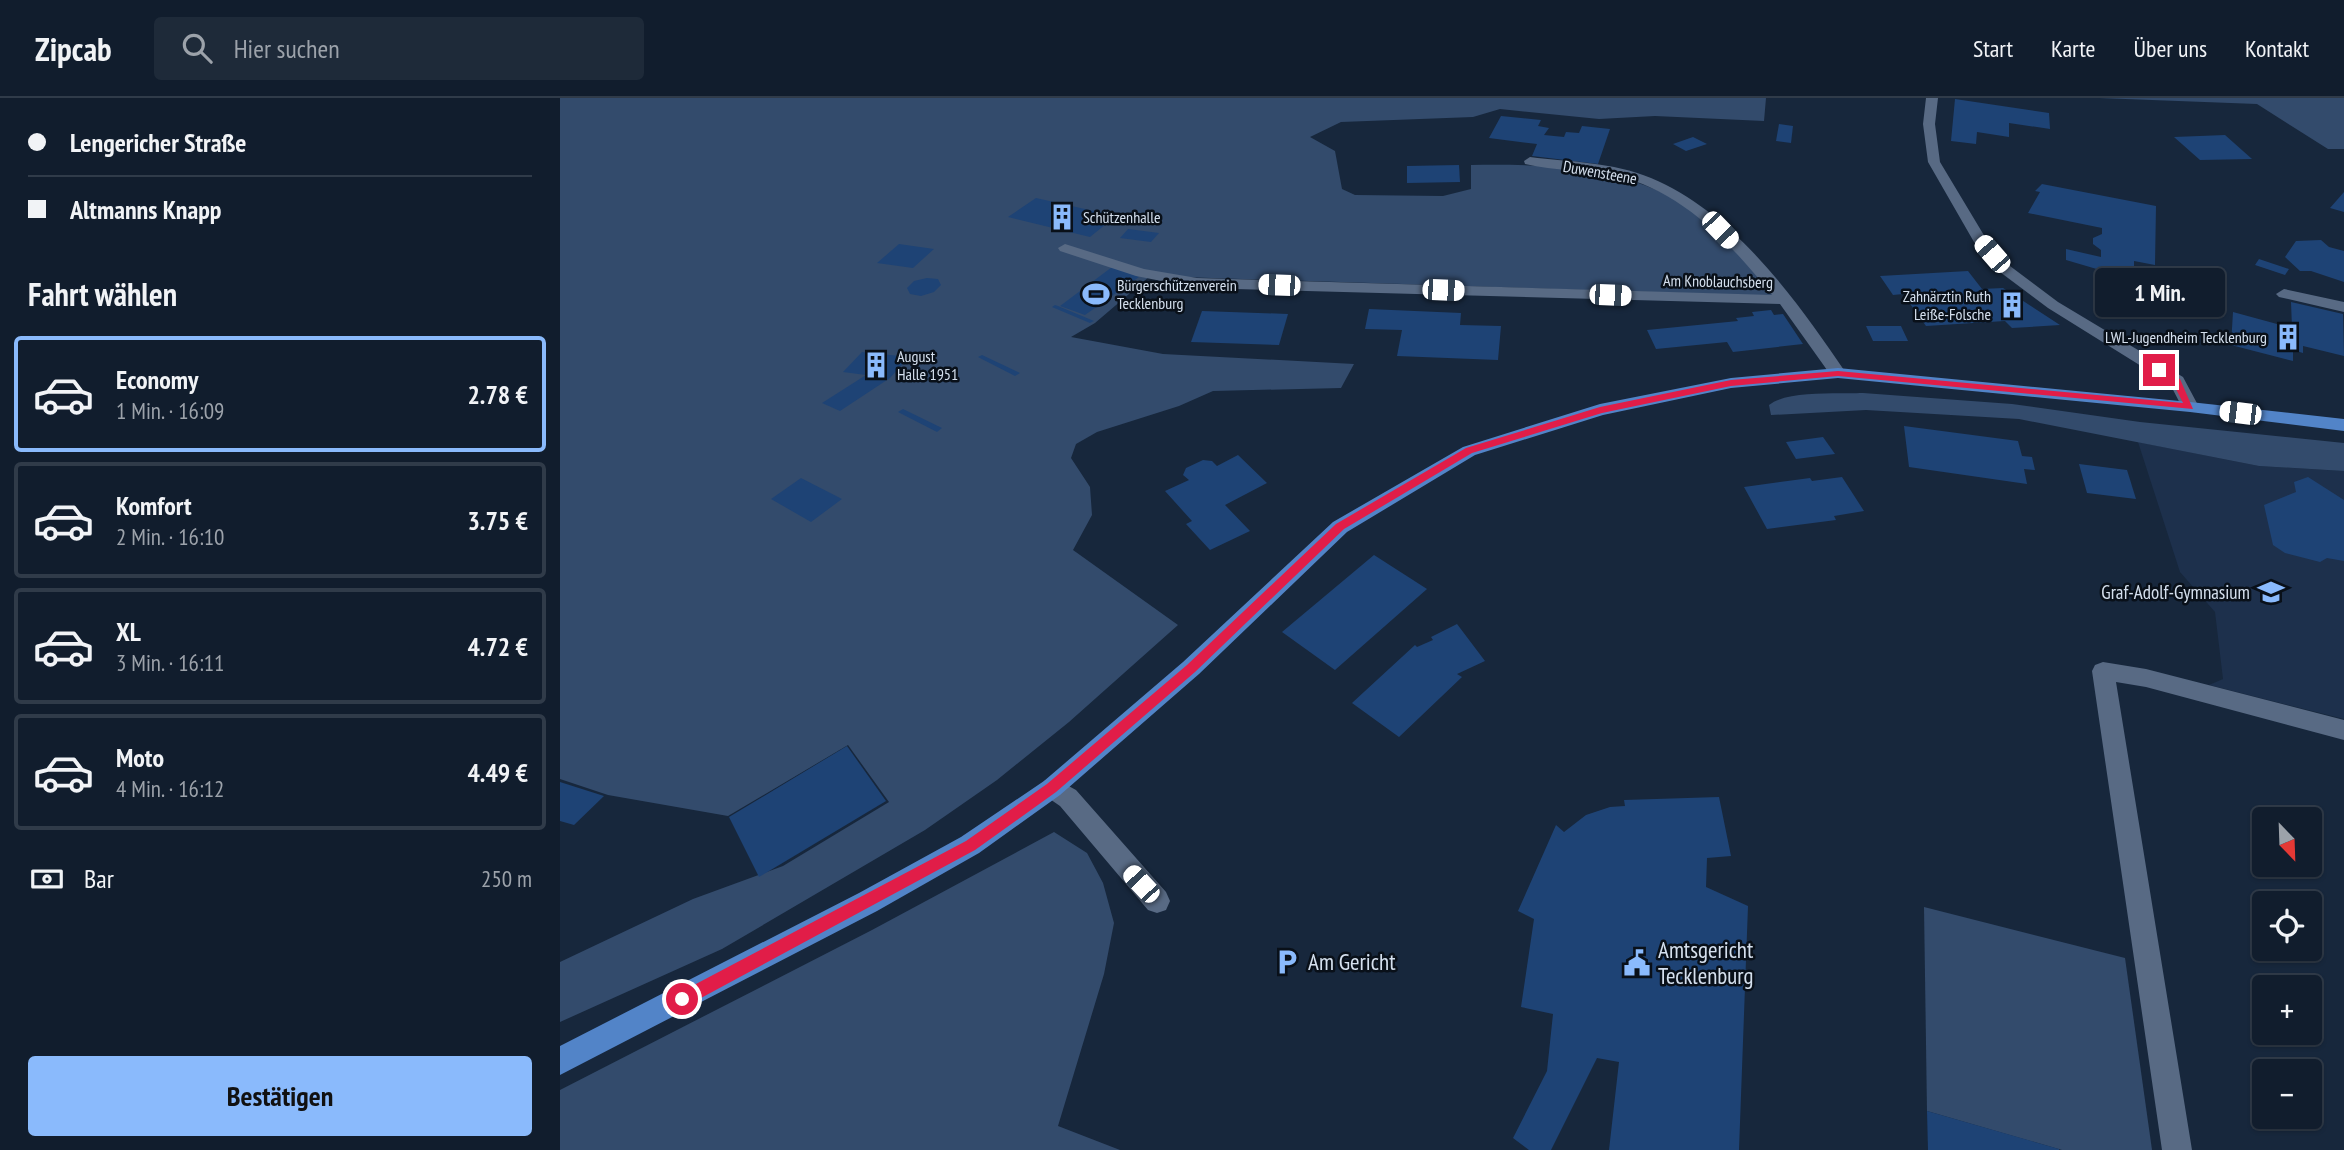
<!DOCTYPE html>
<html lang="de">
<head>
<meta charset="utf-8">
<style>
	body { margin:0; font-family:"PT Sans Narrow",sans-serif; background:#1e2a39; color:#f1f3f6; height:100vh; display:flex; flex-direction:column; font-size:26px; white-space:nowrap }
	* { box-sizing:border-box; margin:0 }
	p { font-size:23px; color:#9ca2aa }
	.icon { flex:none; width:38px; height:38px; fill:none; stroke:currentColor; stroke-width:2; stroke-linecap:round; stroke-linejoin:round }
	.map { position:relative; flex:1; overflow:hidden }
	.panel { display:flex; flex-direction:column; background:#111d2d; width:560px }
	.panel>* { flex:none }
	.guide { display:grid; align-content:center; height:154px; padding:0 28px; background:#111d2d }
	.needle { width:46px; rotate:157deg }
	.tools { position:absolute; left:1692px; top:709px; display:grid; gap:14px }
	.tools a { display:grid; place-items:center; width:70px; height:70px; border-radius:7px; background:#111d2d; box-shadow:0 2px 5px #0004,0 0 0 2px #303b49; font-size:35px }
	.end { position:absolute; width:32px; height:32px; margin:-16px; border:9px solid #e11d48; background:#fff; box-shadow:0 0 0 4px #fff }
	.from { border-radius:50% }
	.bubble { position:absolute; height:49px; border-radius:7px; background:#111d2d; box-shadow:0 2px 5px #0004,0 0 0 2px #303b49; font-size:23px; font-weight:800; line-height:49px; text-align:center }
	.car { position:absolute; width:21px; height:42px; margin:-21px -10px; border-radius:9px; box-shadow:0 0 5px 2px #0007; background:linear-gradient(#fff 24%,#345 0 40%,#fff 0 76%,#345 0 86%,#fff 0) }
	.guide b { display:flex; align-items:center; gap:24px; height:66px; font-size:26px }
	.guide b+b { border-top:2px solid #303b49 }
	.guide i { width:18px; height:18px; background:#f1f3f6 }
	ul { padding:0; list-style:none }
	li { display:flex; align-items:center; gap:21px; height:116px; margin:0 14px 10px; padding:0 14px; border:4px solid #303b49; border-radius:7px }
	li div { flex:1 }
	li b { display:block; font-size:26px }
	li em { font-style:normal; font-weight:800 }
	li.on { border-color:#8abafc }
	li>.icon { width:63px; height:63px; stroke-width:1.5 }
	h2 { padding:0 28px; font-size:32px; line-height:84px }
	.pay { display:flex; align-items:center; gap:18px; height:77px; padding:0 28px; font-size:26px }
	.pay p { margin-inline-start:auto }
	.action { display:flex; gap:14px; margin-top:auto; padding:14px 28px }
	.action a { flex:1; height:80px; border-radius:7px; background:#8abafc; color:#111; font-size:28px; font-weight:800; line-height:80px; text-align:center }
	header { display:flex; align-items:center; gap:42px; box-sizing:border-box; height:98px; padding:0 35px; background:#111d2d; border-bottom:2px solid #303b49 }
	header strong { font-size:33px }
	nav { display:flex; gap:38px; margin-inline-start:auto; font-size:24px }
	.search { width:490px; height:63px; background:#1e2a39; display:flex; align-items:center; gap:18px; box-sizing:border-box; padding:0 24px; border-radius:7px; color:#9ca2aa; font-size:26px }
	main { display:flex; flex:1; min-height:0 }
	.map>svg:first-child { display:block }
	.built { fill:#1d304c }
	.green { fill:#334b6c }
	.building { fill:#1e4375 }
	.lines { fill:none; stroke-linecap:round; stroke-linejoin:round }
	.minor { fill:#586a84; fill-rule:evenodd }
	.major { fill:#5284c8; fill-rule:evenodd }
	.route { fill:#e11d48 }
	.labels { text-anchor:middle; stroke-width:5; stroke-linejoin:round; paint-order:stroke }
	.far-street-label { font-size:16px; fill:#d5e0ee; stroke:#091019 }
	.far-poi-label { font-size:16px; fill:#d5e0ee; stroke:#091019; text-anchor:start }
	.poi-label { font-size:19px; fill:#d5e0ee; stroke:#091019; text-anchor:end }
	.near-poi-label { font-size:23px; fill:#d5e0ee; stroke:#091019; text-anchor:start }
</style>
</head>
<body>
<header>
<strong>Zipcab</strong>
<div class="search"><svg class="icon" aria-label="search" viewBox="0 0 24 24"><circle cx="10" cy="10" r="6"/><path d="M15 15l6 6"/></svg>Hier suchen</div>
<nav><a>Start</a><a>Karte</a><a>Über uns</a><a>Kontakt</a></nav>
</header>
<main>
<section class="panel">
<div class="guide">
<b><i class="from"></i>Lengericher Straße</b>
<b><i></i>Altmanns Knapp</b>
</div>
<h2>Fahrt wählen</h2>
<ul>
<li class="on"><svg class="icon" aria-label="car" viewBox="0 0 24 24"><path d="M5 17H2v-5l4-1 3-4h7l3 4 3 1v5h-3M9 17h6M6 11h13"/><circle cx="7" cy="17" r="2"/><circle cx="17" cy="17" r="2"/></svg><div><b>Economy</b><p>1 Min. · 16:09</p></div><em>2.78 €</em></li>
<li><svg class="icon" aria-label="car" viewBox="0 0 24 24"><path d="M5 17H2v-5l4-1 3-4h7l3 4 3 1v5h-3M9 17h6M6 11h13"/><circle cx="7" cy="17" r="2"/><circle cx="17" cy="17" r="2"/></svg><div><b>Komfort</b><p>2 Min. · 16:10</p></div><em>3.75 €</em></li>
<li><svg class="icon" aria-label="car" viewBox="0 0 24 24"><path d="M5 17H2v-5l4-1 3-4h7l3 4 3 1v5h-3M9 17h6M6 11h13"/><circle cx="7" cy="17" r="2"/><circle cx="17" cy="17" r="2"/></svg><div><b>XL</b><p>3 Min. · 16:11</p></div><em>4.72 €</em></li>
<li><svg class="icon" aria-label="car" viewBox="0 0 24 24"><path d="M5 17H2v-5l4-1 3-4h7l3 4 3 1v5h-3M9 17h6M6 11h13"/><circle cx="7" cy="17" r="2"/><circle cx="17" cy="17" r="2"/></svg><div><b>Moto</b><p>4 Min. · 16:12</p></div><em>4.49 €</em></li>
</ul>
<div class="pay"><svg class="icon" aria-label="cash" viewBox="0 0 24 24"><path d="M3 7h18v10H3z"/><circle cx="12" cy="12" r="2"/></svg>Bar<p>250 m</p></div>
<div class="action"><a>Bestätigen</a></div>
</section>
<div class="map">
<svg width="1784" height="1052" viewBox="0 0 1784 1052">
	<rect width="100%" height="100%" fill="#17273c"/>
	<polygon class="built" points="1578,344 1699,368 1784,373 1784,621 1649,587 1663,581 1655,514 1620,474"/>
	<g class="green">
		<path d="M0,0H1206L1204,23L1095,18L1039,21L940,11L913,19L781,24L750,39L775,53L782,91L795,97L883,98L911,91V67C994,66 1082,68 1149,124C1174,145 1195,174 1217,198L590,178L535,225L511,239L603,256L794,266L781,290L653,293L619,308L537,334L516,346L511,360L530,389L532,417L513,452L618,527L509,624L437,682L365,732L162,851L0,924V864L133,801L223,768L329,704L288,647L168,718L48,697L0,681Z"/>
		<polygon points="1539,0 1784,0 1784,51 1768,51 1697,6"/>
		<path d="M1303,295L1452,306L1580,324L1784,345V373L1699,368L1459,321L1306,312L1211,317L1209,307C1227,292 1279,296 1303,295Z"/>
		<polygon points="494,734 527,755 543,785 554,825 544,876 498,1028 560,1052 0,1052 0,992 312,832"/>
		<polygon points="1364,809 1565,860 1592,1052 1502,1052 1367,1013"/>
	</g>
	<g class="building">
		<polygon points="1395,1 1489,15 1490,31 1449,25 1449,39 1417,34 1416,46 1391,43"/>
		<polygon points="941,18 981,22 978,28 989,30 984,37 1004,39 1006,34 1019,35 1022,28 1050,31 1038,66 972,58 977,46 929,40"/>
		<polygon points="1219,26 1233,28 1231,45 1216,43"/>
		<polygon points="1665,37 1692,61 1640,62 1614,39"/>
		<polygon points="1133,39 1147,46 1126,53 1113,46"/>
		<polygon points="899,67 900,84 847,85 847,68"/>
		<polygon points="1482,86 1596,108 1595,167 1574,163 1574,182 1506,162 1506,151 1541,159 1541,152 1533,146 1533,140 1542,136 1542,130 1468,115 1480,94 1475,93"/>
		<polygon points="1784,94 1784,114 1770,110"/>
		<polygon points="476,100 556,118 530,139 448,119"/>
		<polygon points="568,131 599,135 591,144 560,140"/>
		<polygon points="1761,142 1769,149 1784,153 1784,184 1751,173 1740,173 1725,159 1736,143"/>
		<polygon points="339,146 374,151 353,170 317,165"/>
		<polygon points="1699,161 1729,171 1725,177 1695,167"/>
		<polygon points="552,169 579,179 525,217 500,208"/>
		<polygon points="1408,173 1422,191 1443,190 1500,227 1452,230 1445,223 1366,228 1343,196 1333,197 1320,178"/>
		<polygon points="367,180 378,181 381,187 374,194 361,198 350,196 347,190 354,183"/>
		<polygon points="1731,204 1783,216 1784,258 1743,248 1743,255 1733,252 1733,263 1671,247 1673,214 1732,230"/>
		<polygon points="495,207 498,208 534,223 530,225 492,209"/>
		<polygon points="809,211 901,215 900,227 941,228 938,262 837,258 842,232 805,231"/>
		<polygon points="1211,212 1214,217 1223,216 1243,246 1173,254 1167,244 1096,251 1087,232 1178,223 1176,220 1194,218 1192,214"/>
		<polygon points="642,213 728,216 719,247 631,244"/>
		<polygon points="1306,228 1341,228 1348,243 1313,243"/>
		<polygon points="302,254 349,259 330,280 280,313 262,305 306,277 283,274"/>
		<polygon points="422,257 460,275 455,278 418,259"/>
		<polygon points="343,311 382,330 377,334 338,314"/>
		<polygon points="1344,328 1458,343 1462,358 1472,359 1475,372 1464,371 1467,386 1349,369"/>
		<polygon points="1263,339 1275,356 1236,361 1226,344"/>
		<polygon points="678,357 707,385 665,407 690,433 650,452 626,426 632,423 605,393 629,382 623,377 626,370 643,362 652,363 657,368"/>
		<polygon points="1519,366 1567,372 1576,401 1527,395"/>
		<polygon points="1282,379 1304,413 1274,418 1276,422 1207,431 1184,389 1250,380 1252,383"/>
		<polygon points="1748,379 1784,402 1784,463 1767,460 1760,464 1725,455 1713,447 1704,407 1736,394 1734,384"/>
		<polygon points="241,380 282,401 251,424 211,401"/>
		<polygon points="814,457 867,491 775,572 722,534"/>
		<polygon points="897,526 925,563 897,576 902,579 839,639 792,605 855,547 857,549 873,542 871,539"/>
		<polygon points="287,648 326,703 199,779 169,719"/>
		<polygon points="0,684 44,698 14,727 0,723"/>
		<polygon points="1159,699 1171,758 1147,760 1146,789 1188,808 1179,1052 1049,1052 1059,964 1037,960 991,1052 969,1052 953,1040 987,973 993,916 961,909 974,821 958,813 996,727 1004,734 1026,717 1050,709 1065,708 1064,702"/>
		<polygon points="1367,1013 1499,1051 1499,1052 1368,1052"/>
	</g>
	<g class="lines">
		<g class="minor">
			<polygon points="1366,0 1378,0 1375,26 1380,64 1425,139 1450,168 1498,204 1623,279 1639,309 1636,313 1624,313 1610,286 1488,210 1440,174 1414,144 1368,64 1363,26"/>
			<path d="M970,59C1010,64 1053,64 1091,80C1175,115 1237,203 1286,275L1284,279H1272L1220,206L637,190L576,178L500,153L498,150L505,146L584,171L637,180L1212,197C1172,147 1122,92 1056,78C1026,72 995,73 965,66L964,63Z"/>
			<polygon points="1724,191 1784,204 1784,214 1719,199 1716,196"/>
			<polygon points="1543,564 1586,571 1784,622 1784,642 1586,589 1556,584 1632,1052 1602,1052 1532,573 1535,567"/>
			<polygon points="492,679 516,692 606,794 610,803 606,812 597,815 588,812 500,708 484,697 480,690 484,683"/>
		</g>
		<polygon class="major" points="1278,270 1630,304 1784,321 1784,333 1630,314 1278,280 1171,290 1043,317 915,357 787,434 639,576 500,697 419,755 317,813 0,977 0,948 299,795 401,739 484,683 623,564 773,424 903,349 1040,306 1171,280"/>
	</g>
	<polygon class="route" points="1599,269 1620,281 1633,311 1278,278 1171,288 1042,315 912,355 784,431 635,574 496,694 415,752 128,907 122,909 117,907 115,901 117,896 406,743 487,686 627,567 776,426 906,350 1040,309 1171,282 1278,273 1623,305 1613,285 1595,274 1595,270"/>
	<defs>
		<g id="building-bare" transform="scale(2.1)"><path d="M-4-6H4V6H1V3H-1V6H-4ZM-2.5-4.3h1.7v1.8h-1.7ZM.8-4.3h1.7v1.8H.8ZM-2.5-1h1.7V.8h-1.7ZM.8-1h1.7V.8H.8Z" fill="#8abafc" stroke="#091019" stroke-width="2.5" paint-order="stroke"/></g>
		<g id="stadium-bare" transform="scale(2.1)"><path d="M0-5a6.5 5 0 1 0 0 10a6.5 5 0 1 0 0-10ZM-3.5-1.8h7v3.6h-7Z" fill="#8abafc" stroke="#091019" stroke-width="2.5" paint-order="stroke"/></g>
		<g id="school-bare" transform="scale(2.1)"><path d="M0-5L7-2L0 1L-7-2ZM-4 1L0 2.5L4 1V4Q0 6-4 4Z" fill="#8abafc" stroke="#091019" stroke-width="2.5" paint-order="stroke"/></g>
		<g id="parking-bare" transform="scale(2.1)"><path d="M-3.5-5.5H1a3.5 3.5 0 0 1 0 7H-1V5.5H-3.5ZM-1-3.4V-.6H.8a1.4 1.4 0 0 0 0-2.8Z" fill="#8abafc" stroke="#091019" stroke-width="2.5" paint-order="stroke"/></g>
		<g id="civic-bare" transform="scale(2.1)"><path d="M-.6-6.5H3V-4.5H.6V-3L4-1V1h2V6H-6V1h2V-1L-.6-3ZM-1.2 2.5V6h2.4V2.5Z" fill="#8abafc" stroke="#091019" stroke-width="2.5" paint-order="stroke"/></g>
	</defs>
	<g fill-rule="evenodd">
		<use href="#building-bare" x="502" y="119"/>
		<use href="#stadium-bare" x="536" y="196"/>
		<use href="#building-bare" x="1452" y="207"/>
		<use href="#building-bare" x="1728" y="239"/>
		<use href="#building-bare" x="316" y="267"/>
		<use href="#school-bare" x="1711" y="494"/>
		<use href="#parking-bare" x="727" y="864"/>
		<use href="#civic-bare" x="1077" y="865"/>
	</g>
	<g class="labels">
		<g class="far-street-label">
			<text transform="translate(1040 74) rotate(10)" y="6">Duwensteene</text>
			<text transform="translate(1158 183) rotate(1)" y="6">Am Knoblauchsberg</text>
		</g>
		<g class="far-poi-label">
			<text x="523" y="125">Schützenhalle</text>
			<text x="557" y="193">Bürgerschützenverein<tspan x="557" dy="18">Tecklenburg</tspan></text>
			<text x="1431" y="204" text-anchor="end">Zahnärztin Ruth<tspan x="1431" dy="18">Leiße-Folsche</tspan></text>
			<text x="1707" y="245" text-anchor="end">LWL-Jugendheim Tecklenburg</text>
			<text x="337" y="264">August<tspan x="337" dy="18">Halle 1951</tspan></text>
		</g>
		<g class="poi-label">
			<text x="1690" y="501">Graf-Adolf-Gymnasium</text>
		</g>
		<g class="near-poi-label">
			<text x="1098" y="860">Amtsgericht<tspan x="1098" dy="26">Tecklenburg</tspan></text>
			<text x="748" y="872">Am Gericht</text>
		</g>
	</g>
</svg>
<div class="tools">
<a><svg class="needle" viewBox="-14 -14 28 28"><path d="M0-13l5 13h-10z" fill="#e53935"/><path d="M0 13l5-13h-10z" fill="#9ca2aa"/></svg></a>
<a><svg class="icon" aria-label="locate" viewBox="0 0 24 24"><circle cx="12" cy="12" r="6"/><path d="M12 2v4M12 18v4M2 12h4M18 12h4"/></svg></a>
<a>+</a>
<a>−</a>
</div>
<i class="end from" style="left:122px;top:901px"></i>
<i class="end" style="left:1599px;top:272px"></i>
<div class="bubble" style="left:1535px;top:170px;width:130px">1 Min.</div>
<i class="car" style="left:1160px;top:132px;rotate:136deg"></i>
<i class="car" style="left:1432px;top:156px;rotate:319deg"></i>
<i class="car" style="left:719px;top:187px;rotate:272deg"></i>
<i class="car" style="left:883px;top:192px;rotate:92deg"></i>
<i class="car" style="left:1050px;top:197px;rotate:92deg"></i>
<i class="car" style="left:1680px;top:315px;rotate:277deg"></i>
<i class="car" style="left:581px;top:786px;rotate:317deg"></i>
</div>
</main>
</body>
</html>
